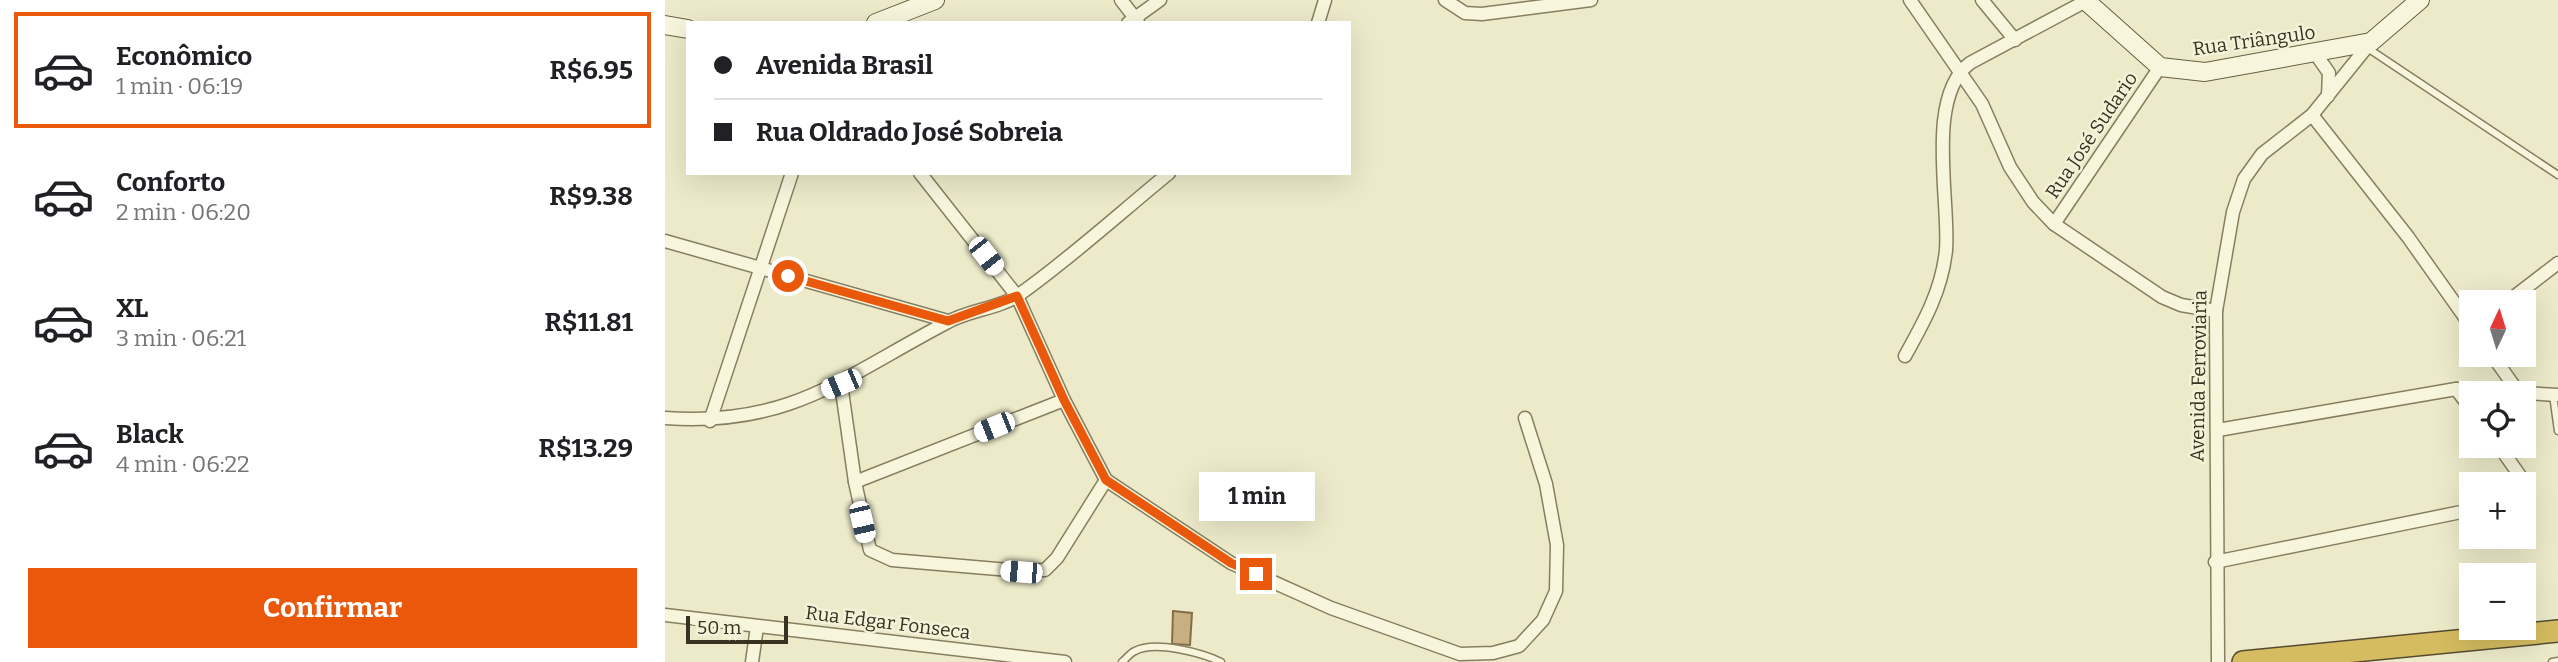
<!DOCTYPE html>
<html lang="pt">
<head>
<meta charset="utf-8">
<style>
	body { margin:0; font-family:Bitter,serif; background:#f6f6f6; color:#202124; height:100vh; display:flex; flex-direction:column; font-size:26px; white-space:nowrap }
	* { box-sizing:border-box; margin:0 }
	p { font-size:23px; color:#757577 }
	.icon { flex:none; width:38px; height:38px; fill:none; stroke:currentColor; stroke-width:2; stroke-linecap:round; stroke-linejoin:round }
	.map { position:relative; flex:1; overflow:hidden }
	.drawer { display:flex; flex-direction:column; background:#fff; width:665px }
	.drawer>* { flex:none }
	.guide { position:absolute; left:21px; top:21px; width:665px; height:154px; border-radius:0px; box-shadow:0 7px 28px #0002; display:grid; align-content:center; height:154px; padding:0 28px; background:#fff }
	.needle { width:46px; rotate:4deg }
	.buttons { position:absolute; left:1794px; top:290px; display:grid; gap:14px }
	.buttons a { display:grid; place-items:center; width:77px; height:77px; border-radius:0px; background:#fff; box-shadow:0 7px 28px #0002; font-size:35px }
	.scale { position:absolute; left:21px; bottom:18px; width:102px; box-sizing:border-box; padding-left:7px; border:4px solid #393221; border-top:0; font-size:19px; line-height:24px; white-space:nowrap; color:#393221; -webkit-text-stroke:5px #f4f2d8; paint-order:stroke }
	.end { position:absolute; width:32px; height:32px; margin:-16px; border:9px solid #ea580c; background:#fff; box-shadow:0 0 0 4px #fff }
	.from { border-radius:50% }
	.bubble { position:absolute; height:49px; border-radius:0px; background:#fff; box-shadow:0 7px 28px #0002; font-size:23px; font-weight:700; line-height:49px; text-align:center }
	.car { position:absolute; width:21px; height:42px; margin:-21px -10px; border-radius:9px; box-shadow:0 0 5px 2px #0007; background:linear-gradient(#fff 24%,#345 0 40%,#fff 0 76%,#345 0 86%,#fff 0) }
	.guide b { display:flex; align-items:center; gap:24px; height:66px; font-size:26px }
	.guide b+b { border-top:2px solid #e0e0e0 }
	.guide i { width:18px; height:18px; background:#202124 }
	ul { padding:12px 0 0; list-style:none }
	li { display:flex; align-items:center; gap:21px; height:116px; margin:0 14px 10px; padding:0 14px; border:4px solid transparent; border-radius:0px }
	li div { flex:1 }
	li b { display:block; font-size:26px }
	li em { font-style:normal; font-weight:700 }
	li.current { border-color:#ea580c }
	li>.icon { width:63px; height:63px; stroke-width:1.5 }
	.button { display:flex; gap:14px; margin-top:auto; padding:14px 28px }
	.button a { flex:1; height:80px; border-radius:0px; background:#ea580c; color:#fff; font-size:28px; font-weight:700; line-height:80px; text-align:center }
	main { display:flex; flex:1; min-height:0 }
	.map>svg:first-child { display:block }
	.building { fill:#c8af81; stroke:#856d46; stroke-width:2 }
	.lines { fill:none; stroke-linecap:round; stroke-linejoin:round }
	.lane-casing { stroke:#877e5f; stroke-width:9 }
	.street-casing { stroke:#877e5f; stroke-width:15 }
	.secondary-casing { stroke:#695f42; stroke-width:20 }
	.highway-casing { stroke:#564b32; stroke-width:24 }
	.lane { stroke:#f7f5dc; stroke-width:6 }
	.street { stroke:#f7f5dc; stroke-width:12 }
	.secondary { stroke:#f7f5dc; stroke-width:18 }
	.highway { stroke:#d5bc60; stroke-width:21 }
	.route { stroke:#ea580c; stroke-width:9 }
	.labels { text-anchor:middle; stroke-width:5; stroke-linejoin:round; paint-order:stroke }
	.street-label { font-size:19px; fill:#393221; stroke:#f4f2d8 }
</style>
</head>
<body>
<main>
<section class="drawer">
<ul>
<li class="current"><svg class="icon" aria-label="car" viewBox="0 0 24 24"><path d="M5 17H2v-5l4-1 3-4h7l3 4 3 1v5h-3M9 17h6M6 11h13"/><circle cx="7" cy="17" r="2"/><circle cx="17" cy="17" r="2"/></svg><div><b>Econômico</b><p>1 min · 06:19</p></div><em>R$6.95</em></li>
<li><svg class="icon" aria-label="car" viewBox="0 0 24 24"><path d="M5 17H2v-5l4-1 3-4h7l3 4 3 1v5h-3M9 17h6M6 11h13"/><circle cx="7" cy="17" r="2"/><circle cx="17" cy="17" r="2"/></svg><div><b>Conforto</b><p>2 min · 06:20</p></div><em>R$9.38</em></li>
<li><svg class="icon" aria-label="car" viewBox="0 0 24 24"><path d="M5 17H2v-5l4-1 3-4h7l3 4 3 1v5h-3M9 17h6M6 11h13"/><circle cx="7" cy="17" r="2"/><circle cx="17" cy="17" r="2"/></svg><div><b>XL</b><p>3 min · 06:21</p></div><em>R$11.81</em></li>
<li><svg class="icon" aria-label="car" viewBox="0 0 24 24"><path d="M5 17H2v-5l4-1 3-4h7l3 4 3 1v5h-3M9 17h6M6 11h13"/><circle cx="7" cy="17" r="2"/><circle cx="17" cy="17" r="2"/></svg><div><b>Black</b><p>4 min · 06:22</p></div><em>R$13.29</em></li>
</ul>
<div class="button"><a>Confirmar</a></div>
</section>
<div class="map">
<svg width="1893" height="662" viewBox="0 0 1893 662">
	<rect width="100%" height="100%" fill="#eceac9"/>
	<polygon class="building" points="508,611 527,613 525,645 507,644"/>
	<g class="lines">
		<g class="lane-casing">
			<g id="lane">
				<polyline points="1701,47 1893,175"/>
				<polyline points="1888,395 1893,431"/>
				<path d="M457,662C461,659 465,653 470,651C490,640 537,653 556,662"/>
				<polyline points="1887,662 1893,661"/>
			</g>
		</g>
		<g class="street-casing">
			<g id="street">
				<polyline points="456,0 473,22"/>
				<polyline points="780,0 800,13 817,14 926,0"/>
				<polyline points="1245,0 1317,104 1345,167 1368,202 1389,224 1497,297 1516,305 1551,311"/>
				<polyline points="1317,0 1350,40"/>
				<polyline points="463,23 495,0"/>
				<polyline points="653,23 660,0"/>
				<polyline points="1650,53 1664,73 1663,96"/>
				<polyline points="1647,115 1743,237 1806,326"/>
				<polyline points="255,173 352,296 399,400 441,480 566,563 666,608 795,654 828,653 854,646 878,620 891,591 892,545 881,484 860,418"/>
				<polyline points="1389,224 1495,67"/>
				<polyline points="0,241 283,321"/>
				<polyline points="1841,303 1893,263"/>
				<polyline points="1827,355 1854,393"/>
				<path d="M1240,356C1259,322 1277,290 1281,250C1285,201 1260,97 1305,63L1421,1"/>
				<polyline points="176,384 190,482"/>
				<polyline points="1791,389 1806,409"/>
				<polyline points="399,400 190,482 205,550 227,560 356,571 380,570 392,558 441,480"/>
				<path d="M0,418C125,427 178,377 281,323C303,310 334,309 355,294C407,257 455,213 504,173"/>
				<polyline points="45,421 127,173"/>
				<polyline points="1553,430 1791,389 1893,395"/>
				<polyline points="1834,446 1860,483 1858,493"/>
				<polyline points="1550,562 1806,510"/>
				<polyline points="0,615 400,662"/>
				<polyline points="87,662 92,627"/>
				<polyline points="1553,662 1551,311 1568,212 1579,179 1597,154 1647,115 1706,42"/>
			</g>
		</g>
		<g class="secondary-casing">
			<g id="secondary">
				<polyline points="1420,0 1495,67 1540,72 1706,42 1755,0"/>
				<polyline points="211,23 270,0"/>
				<polyline points="0,25 23,29"/>
			</g>
		</g>
		<g class="highway-casing">
			<polyline id="highway" points="1578,662 1893,631"/>
		</g>
		<use href="#lane" class="lane"/>
		<use href="#street" class="street"/>
		<use href="#secondary" class="secondary"/>
		<use href="#highway" class="highway"/>
	</g>
	<g class="lines">
		<polyline class="route" points="123,276 283,321 352,296 399,400 441,480 566,563 591,574"/>
	</g>
	<g class="labels">
		<g class="street-label">
			<text transform="translate(1589 40) rotate(-8)" y="7">Rua Triângulo</text>
			<text transform="translate(1426 135) rotate(-56)" y="7">Rua José Sudario</text>
			<text transform="translate(1533 376) rotate(-89)" y="7">Avenida Ferroviaria</text>
			<text transform="translate(223 622) rotate(7)" y="7">Rua Edgar Fonseca</text>
		</g>
	</g>
</svg>
<div class="buttons">
<a><svg class="needle" viewBox="-14 -14 28 28"><path d="M0-13l5 13h-10z" fill="#e53935"/><path d="M0 13l5-13h-10z" fill="#757577"/></svg></a>
<a><svg class="icon" aria-label="locate" viewBox="0 0 24 24"><circle cx="12" cy="12" r="6"/><path d="M12 2v4M12 18v4M2 12h4M18 12h4"/></svg></a>
<a>+</a>
<a>−</a>
</div>
<div class="scale">50 m</div>
<i class="end from" style="left:123px;top:276px"></i>
<i class="end" style="left:591px;top:574px"></i>
<div class="bubble" style="left:534px;top:472px;width:116px">1 min</div>
<i class="car" style="left:321px;top:256px;rotate:142deg"></i>
<i class="car" style="left:176px;top:384px;rotate:247deg"></i>
<i class="car" style="left:329px;top:427px;rotate:248deg"></i>
<i class="car" style="left:197px;top:522px;rotate:167deg"></i>
<i class="car" style="left:356px;top:572px;rotate:275deg"></i>
<div class="guide">
<b><i class="from"></i>Avenida Brasil</b>
<b><i></i>Rua Oldrado José Sobreia</b>
</div>
</div>
</main>
</body>
</html>
